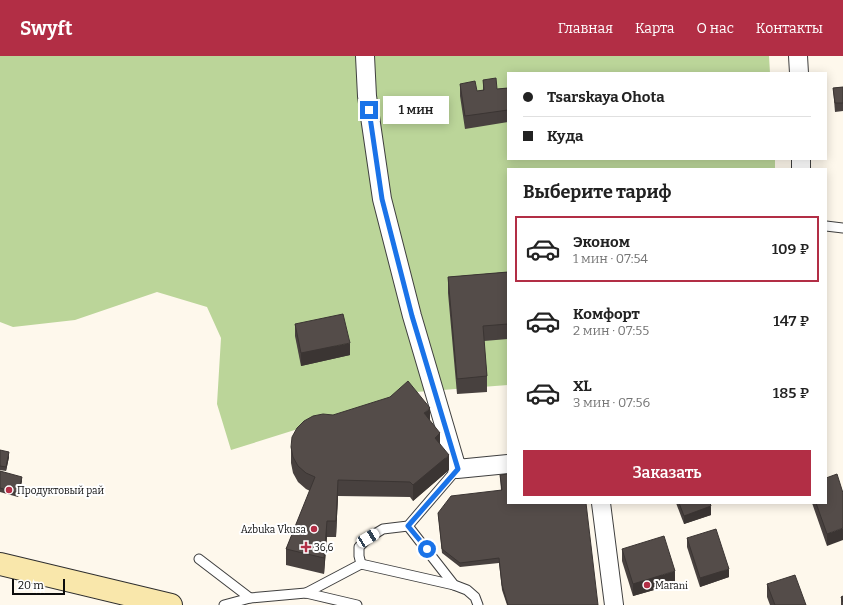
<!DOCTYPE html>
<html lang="ru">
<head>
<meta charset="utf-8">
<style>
	body { margin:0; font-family:Bitter,serif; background:#f6f6f6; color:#222; height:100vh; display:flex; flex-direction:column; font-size:15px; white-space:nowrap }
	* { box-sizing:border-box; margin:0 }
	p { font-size:13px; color:#767676 }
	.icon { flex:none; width:22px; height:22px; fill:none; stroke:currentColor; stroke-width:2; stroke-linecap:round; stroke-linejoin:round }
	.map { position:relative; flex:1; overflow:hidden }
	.sheet { position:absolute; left:507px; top:112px; width:320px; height:336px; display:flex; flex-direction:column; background:#fff; border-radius:0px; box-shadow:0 2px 10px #0003 }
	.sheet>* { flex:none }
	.hud { position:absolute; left:507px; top:16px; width:320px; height:88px; border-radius:0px; box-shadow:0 2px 10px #0003; display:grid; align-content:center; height:88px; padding:0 16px; background:#fff }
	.scale { position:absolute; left:12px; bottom:10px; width:53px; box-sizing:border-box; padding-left:4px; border:2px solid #0c0c0c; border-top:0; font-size:11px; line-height:14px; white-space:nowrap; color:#0c0c0c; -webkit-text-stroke:3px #fff; paint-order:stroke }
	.end { position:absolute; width:18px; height:18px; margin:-9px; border:5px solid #1a73e8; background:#fff; box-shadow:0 0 0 2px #fff }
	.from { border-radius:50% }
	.bubble { position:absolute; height:28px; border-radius:0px; background:#fff; box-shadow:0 2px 10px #0003; font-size:13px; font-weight:600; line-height:28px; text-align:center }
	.car { position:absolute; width:12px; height:24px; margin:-12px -6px; border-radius:5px; box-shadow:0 0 3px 1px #0007; background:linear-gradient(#fff 24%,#345 0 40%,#fff 0 76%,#345 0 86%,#fff 0) }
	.hud b { display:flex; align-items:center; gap:14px; height:38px; font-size:15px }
	.hud b+b { border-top:1px solid #e0e0e0 }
	.hud i { width:10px; height:10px; background:#222 }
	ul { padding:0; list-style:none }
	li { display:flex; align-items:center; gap:12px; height:66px; margin:0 8px 6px; padding:0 8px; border:2px solid transparent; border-radius:0px }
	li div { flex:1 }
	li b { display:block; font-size:15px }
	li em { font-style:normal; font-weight:600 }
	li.current { border-color:#b22e45 }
	li>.icon { width:36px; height:36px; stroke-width:1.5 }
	h2 { padding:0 16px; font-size:18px; line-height:48px }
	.primary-button { display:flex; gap:8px; margin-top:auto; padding:8px 16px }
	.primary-button a { flex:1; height:46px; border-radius:0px; background:#b22e45; color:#fff; font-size:16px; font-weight:600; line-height:46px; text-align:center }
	header { display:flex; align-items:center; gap:24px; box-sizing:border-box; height:56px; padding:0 20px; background:#b22e45; color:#fff }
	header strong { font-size:19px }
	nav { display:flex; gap:22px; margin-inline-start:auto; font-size:14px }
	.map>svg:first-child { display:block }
	.forest { fill:#bbd599 }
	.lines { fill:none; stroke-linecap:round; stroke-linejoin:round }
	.lane-casing { stroke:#3f3f3f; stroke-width:11 }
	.street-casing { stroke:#3f3f3f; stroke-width:20 }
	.secondary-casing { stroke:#2e2e2e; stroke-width:24 }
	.lane { stroke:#fff; stroke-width:9 }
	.street { stroke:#fff; stroke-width:18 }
	.secondary { stroke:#f9e7ab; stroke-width:22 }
	.wall { fill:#48413f }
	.shaded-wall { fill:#3b3533 }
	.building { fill:#544c49; stroke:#3b3533 }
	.route { stroke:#1a73e8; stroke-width:5 }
	.poi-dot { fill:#b22e45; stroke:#fff; stroke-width:1.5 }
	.labels { text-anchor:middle; stroke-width:4; stroke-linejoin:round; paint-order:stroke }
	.poi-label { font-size:10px; fill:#0c0c0c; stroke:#fff; text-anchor:start }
</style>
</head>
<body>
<header>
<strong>Swyft</strong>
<nav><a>Главная</a><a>Карта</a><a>О нас</a><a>Контакты</a></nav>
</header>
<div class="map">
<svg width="843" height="549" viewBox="0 0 843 549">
	<rect width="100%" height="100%" fill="#fef8ec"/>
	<polygon class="forest" points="0,0 769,0 770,17 508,17 508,103 775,103 775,113 508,113 508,329 416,336 231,394 217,348 221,282 207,251 157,236 75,264 13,271 0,266"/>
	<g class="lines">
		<g class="lane-casing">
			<g id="lane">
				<polyline points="826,170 843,172"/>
				<polyline points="408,470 454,529 467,534 475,541 478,549"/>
				<polyline points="199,503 250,542"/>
				<polyline points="361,508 454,529"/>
				<polyline points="306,537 361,508 359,500 359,491 368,482 383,473 408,470 457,413"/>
				<polyline points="224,549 250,542 306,537 357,549"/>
			</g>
		</g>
		<g class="street-casing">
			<g id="street">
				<polyline points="365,0 367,40 382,143 412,260 457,413 508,408"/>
				<polyline points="798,0 799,17"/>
				<polyline points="801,103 801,113"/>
				<polyline points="601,447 614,549"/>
			</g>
		</g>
		<g class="secondary-casing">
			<polyline id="secondary" points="0,508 171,549"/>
		</g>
		<use href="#lane" class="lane"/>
		<use href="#street" class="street"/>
		<use href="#secondary" class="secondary"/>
	</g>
	<g class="wall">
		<polygon points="483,24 497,33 508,32 508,66 465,73 460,40 460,28 477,35 483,34"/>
		<polygon points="843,31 843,55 835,56 833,32"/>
		<polygon points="508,216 508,283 484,285 487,320 487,336 457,338 448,237 448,221"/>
		<polygon points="295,268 350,299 301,310 295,280"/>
		<polygon points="333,359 430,365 440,388 449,414 413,445 410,441 338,440 336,481 327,481 324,518 286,509 286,493 310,435 306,433 298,426 293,417 291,407 291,391"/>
		<polygon points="0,394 9,401 6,415 0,414"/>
		<polygon points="0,415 22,425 18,441 0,436"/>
		<polygon points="500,419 598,549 507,549 502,534 499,507 460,511 442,497 438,457 501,434"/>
		<polygon points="843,437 827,490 812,447 826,447"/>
		<polygon points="676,447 710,447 711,459 684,468"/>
		<polygon points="687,482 729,521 700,531 687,491"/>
		<polygon points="622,493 675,528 633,540 622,505"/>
		<polygon points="767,528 806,549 770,549 767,541"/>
		<polygon points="843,540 843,549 841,549 841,541"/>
	</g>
	<g class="shaded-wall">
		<polygon points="350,287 350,299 301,310 301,297"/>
		<polygon points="430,352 430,367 424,357"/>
		<polygon points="440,377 440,393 435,382"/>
		<polygon points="9,396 9,401 6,415 6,411"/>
		<polygon points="449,399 449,414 413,445 413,429"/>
		<polygon points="22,421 22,425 18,441 18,437"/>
		<polygon points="338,424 338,440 336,481 336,465"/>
		<polygon points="711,450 711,459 684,468 684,460"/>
		<polygon points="327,465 327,481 324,518 324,502"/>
		<polygon points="843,472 843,484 827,490 827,478"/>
		<polygon points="729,513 729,521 700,531 700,522"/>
		<polygon points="675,515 675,528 633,540 633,528"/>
	</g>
	<g class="building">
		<polygon points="496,22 497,33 508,32 508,54 465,60 460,28 475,25 477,35 484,34 483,24"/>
		<polygon points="843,31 843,47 835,47 833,32"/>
		<polygon points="508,216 508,268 483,270 487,320 457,323 448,221"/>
		<polygon points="343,258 350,287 301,297 295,268"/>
		<polygon points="408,325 430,352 424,357 440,377 435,382 449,399 413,429 410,426 338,424 336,465 327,465 324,502 286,493 315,421 306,417 298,410 293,401 291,391 292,381 297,372 304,365 313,360 323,358 333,359 390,341"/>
		<polygon points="0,394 9,396 6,411 0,410"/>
		<polygon points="0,415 22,421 18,437 0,432"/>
		<polygon points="508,418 508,447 586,447 598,549 508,549 502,529 499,502 460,507 442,493 438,457 451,440 502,434 500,419"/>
		<polygon points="837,418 843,437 843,472 827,478 816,447 826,447 826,422"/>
		<polygon points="679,447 710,447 711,450 684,460"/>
		<polygon points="716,473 729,513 700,522 687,482"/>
		<polygon points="664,480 675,515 633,528 622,493"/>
		<polygon points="795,519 806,549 775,549 767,528"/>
		<polygon points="843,540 843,546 841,541"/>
	</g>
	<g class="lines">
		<polyline class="route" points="369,54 382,143 412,260 458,413 408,470 427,493"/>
	</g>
	<g class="poi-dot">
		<circle cx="9" cy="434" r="4"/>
		<circle cx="314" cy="473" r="4"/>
		<path d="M304 485h4v4h4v4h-4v4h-4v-4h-4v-4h4z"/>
		<circle cx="647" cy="529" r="4"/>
	</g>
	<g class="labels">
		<g class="poi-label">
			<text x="17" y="438">Продуктовый рай</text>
			<text x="306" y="477" text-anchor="end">Azbuka Vkusa</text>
			<text x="314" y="495">36,6</text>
			<text x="655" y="533">Marani</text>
		</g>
	</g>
</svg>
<div class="scale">20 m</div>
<i class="end from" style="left:427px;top:493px"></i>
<i class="end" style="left:369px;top:54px"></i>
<div class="bubble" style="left:383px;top:40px;width:66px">1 мин</div>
<i class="car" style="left:368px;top:482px;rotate:59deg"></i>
<div class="hud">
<b><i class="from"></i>Tsarskaya Ohota</b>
<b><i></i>Куда</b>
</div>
<section class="sheet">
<h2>Выберите тариф</h2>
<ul>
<li class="current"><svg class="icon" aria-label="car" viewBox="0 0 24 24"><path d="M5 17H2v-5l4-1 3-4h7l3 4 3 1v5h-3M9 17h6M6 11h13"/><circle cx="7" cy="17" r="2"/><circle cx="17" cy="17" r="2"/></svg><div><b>Эконом</b><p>1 мин · 07:54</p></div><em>109 ₽</em></li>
<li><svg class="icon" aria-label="car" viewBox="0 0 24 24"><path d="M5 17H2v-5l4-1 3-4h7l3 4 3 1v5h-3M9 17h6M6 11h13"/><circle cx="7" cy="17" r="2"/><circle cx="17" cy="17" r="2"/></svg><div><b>Комфорт</b><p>2 мин · 07:55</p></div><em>147 ₽</em></li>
<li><svg class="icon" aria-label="car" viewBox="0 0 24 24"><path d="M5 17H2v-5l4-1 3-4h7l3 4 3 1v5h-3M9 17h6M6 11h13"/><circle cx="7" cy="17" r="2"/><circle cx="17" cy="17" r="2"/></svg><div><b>XL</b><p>3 мин · 07:56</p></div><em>185 ₽</em></li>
</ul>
<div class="primary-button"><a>Заказать</a></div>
</section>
</div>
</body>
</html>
